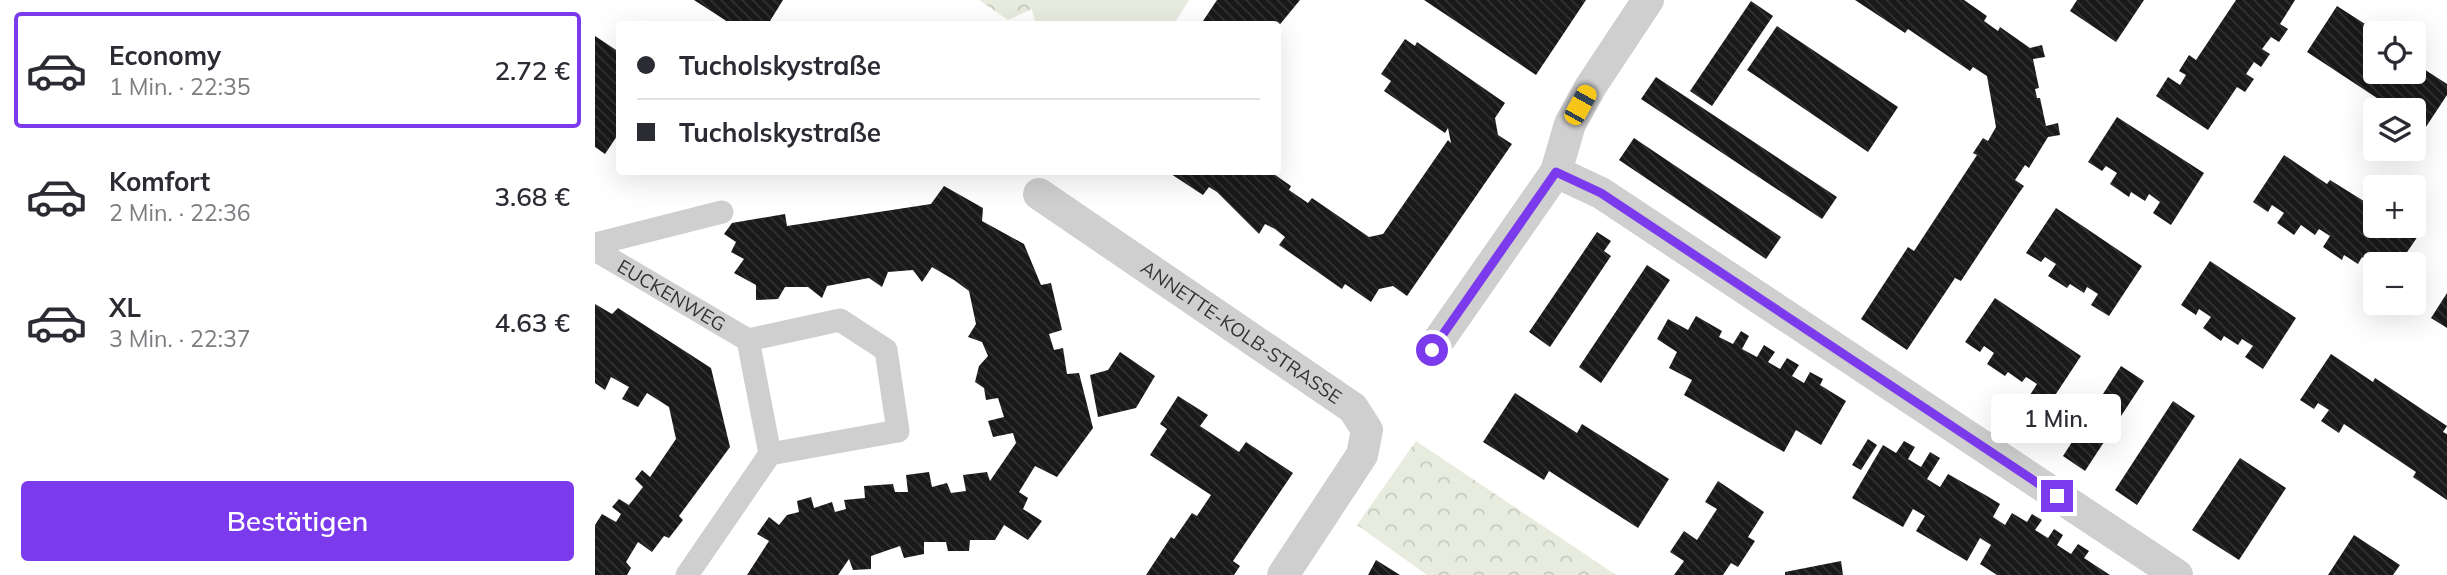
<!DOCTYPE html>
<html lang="de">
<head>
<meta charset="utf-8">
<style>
	body { margin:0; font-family:Mulish,sans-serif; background:#f2f2f3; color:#2b2b33; height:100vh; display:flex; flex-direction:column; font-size:26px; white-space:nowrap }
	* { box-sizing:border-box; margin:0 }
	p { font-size:23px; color:#7c7c81 }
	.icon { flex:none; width:38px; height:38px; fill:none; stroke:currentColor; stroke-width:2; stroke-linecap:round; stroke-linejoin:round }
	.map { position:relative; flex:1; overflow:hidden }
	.drawer { display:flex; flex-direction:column; background:#fff; width:595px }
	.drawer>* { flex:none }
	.hud { position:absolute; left:21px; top:21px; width:665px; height:154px; border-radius:7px; box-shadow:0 7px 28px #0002; display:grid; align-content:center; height:154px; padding:0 21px; background:#fff }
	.tools { position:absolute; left:1768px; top:21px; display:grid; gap:14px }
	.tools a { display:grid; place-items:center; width:63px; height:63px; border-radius:7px; background:#fff; box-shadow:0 7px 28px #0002; font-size:35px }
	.end { position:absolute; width:32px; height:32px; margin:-16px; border:9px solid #7c3aed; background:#fff; box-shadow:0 0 0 4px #fff }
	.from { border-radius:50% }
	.bubble { position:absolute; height:49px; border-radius:7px; background:#fff; box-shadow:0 7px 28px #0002; font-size:23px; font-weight:600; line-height:49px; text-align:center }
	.car { position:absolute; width:21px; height:42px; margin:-21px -10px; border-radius:9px; box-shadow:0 0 5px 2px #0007; background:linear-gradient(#f5c518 24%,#345 0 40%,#f5c518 0 76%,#345 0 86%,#f5c518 0) }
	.hud b { display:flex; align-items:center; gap:24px; height:66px; font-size:26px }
	.hud b+b { border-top:2px solid #e1e1e2 }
	.hud i { width:18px; height:18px; background:#2b2b33 }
	ul { padding:12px 0 0; list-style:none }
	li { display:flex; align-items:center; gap:21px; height:116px; margin:0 14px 10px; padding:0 7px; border:4px solid transparent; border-radius:7px }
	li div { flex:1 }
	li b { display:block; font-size:26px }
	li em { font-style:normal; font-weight:600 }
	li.active { border-color:#7c3aed }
	li>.icon { width:63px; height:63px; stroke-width:1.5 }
	.action { display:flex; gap:14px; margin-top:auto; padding:14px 21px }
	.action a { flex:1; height:80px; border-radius:7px; background:#7c3aed; color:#fff; font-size:28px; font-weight:600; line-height:80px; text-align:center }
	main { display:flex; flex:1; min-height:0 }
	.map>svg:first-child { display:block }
	.grass { fill:#e7ecde }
	.forest { fill:url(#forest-crowns) }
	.building { fill:url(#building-back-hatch) }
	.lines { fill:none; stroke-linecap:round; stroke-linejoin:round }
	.pedestrian { stroke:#cfcfcf; stroke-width:23 }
	.minor { stroke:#cfcfcf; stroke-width:32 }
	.route { stroke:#7c3aed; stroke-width:9 }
	.labels { text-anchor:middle; stroke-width:7; stroke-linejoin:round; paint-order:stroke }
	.street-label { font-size:19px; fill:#323232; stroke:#fff }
</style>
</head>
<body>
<main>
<section class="drawer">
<ul>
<li class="active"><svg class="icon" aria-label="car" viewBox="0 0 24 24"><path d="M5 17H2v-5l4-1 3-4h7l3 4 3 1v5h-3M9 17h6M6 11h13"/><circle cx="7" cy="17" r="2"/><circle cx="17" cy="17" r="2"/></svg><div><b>Economy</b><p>1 Min. · 22:35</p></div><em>2.72 €</em></li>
<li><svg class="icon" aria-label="car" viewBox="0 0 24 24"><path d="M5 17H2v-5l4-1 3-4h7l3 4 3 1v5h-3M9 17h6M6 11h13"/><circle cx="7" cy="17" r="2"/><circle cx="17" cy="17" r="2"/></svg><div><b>Komfort</b><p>2 Min. · 22:36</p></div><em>3.68 €</em></li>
<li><svg class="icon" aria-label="car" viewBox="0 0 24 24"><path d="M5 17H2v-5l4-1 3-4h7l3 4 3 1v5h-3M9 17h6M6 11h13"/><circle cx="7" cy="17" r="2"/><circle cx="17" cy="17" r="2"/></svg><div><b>XL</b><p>3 Min. · 22:37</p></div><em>4.63 €</em></li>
</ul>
<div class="action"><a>Bestätigen</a></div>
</section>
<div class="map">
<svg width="1852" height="575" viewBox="0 0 1852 575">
	<defs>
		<pattern id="forest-crowns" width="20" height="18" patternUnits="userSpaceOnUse" patternTransform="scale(1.75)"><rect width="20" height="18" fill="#e7ecde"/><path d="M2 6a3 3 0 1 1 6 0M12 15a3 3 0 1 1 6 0" fill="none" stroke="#c7cbbf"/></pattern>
		<pattern id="building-back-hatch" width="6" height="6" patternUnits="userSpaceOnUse" patternTransform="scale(1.75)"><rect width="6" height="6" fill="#191919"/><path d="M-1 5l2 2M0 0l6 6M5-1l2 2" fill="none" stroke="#323232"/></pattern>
	</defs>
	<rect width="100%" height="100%" fill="#fff"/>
	<polygon class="grass" points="434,0 594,0 579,24 441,24"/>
	<g class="forest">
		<polygon points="384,0 434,0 437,9 413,20"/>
		<polygon points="821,441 1021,575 832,575 762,525"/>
	</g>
	<g class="building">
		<polygon points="99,0 188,0 175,21 180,24 136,24"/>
		<polygon points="622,0 705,0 682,28 682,24 606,24"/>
		<polygon points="829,0 991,0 941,75"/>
		<polygon points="1260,0 1369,0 1392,16 1389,21 1403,31 1405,27 1435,48 1447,45 1450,57 1438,59 1444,88 1440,89 1442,98 1445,98 1451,126 1463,123 1465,135 1453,137 1434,168 1430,165 1420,180 1429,186 1424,193 1366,281 1360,278 1312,350 1266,319 1313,247 1319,251 1382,155 1378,153 1388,138 1393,141 1401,127 1392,76 1378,67 1375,71 1313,29 1310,33"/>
		<polygon points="1482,0 1549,0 1521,42 1475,11"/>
		<polygon points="1641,0 1700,0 1685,24 1693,29 1684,42 1676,37 1667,49 1675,54 1666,67 1659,62 1651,74 1659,79 1650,92 1642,87 1613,130 1561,96 1573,77 1585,85 1591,75 1584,71 1594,55 1601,60"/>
		<polygon points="1156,1 1178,16 1117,106 1095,91"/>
		<polygon points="1742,6 1784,33 1780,33 1780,72 1818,72 1818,62 1852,84 1852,95 1823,139 1818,135 1818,110 1789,110 1782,105 1785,100 1712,52"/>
		<polygon points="1182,26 1303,107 1273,152 1152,70"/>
		<polygon points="0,36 24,52 24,133 10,154 0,147"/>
		<polygon points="810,39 820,46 822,42 910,103 900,118 903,135 917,144 812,296 798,286 784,289 776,302 750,284 747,289 684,245 690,237 680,229 670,224 664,234 622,192 614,187 608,195 576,174 575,172 676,172 696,186 694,190 713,203 717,198 774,237 788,234 853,140 856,143 853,128 850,133 789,91 796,81 786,74"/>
		<polygon points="1061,77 1242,197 1227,219 1046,99"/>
		<polygon points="1522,117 1609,173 1576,225 1558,213 1565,202 1554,194 1550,201 1536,192 1534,197 1515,184 1522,173 1511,166 1507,171 1493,162"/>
		<polygon points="1039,138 1186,237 1171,259 1024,160"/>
		<polygon points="1689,155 1732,184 1735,180 1780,208 1780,226 1806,226 1823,236 1804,264 1780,264 1780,282 1771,276 1778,265 1767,257 1763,264 1749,255 1747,260 1728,247 1735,236 1724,229 1720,235 1706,225 1699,235 1682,223 1689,213 1677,205 1673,212 1658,202"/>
		<polygon points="349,186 388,208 387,221 429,244 446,285 456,283 467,330 454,334 459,350 468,348 472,374 484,373 498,428 462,477 440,466 424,492 433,498 428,509 447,521 433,540 409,525 400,540 375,540 374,551 353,551 351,542 329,542 329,554 309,558 305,546 276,556 276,569 258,570 254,559 243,575 152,575 174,541 162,534 174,517 184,525 192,515 204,512 202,501 216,497 219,508 237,502 240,512 251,509 249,500 270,498 269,486 298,484 300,492 313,492 311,475 334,472 337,487 352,483 356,493 371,491 368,475 392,472 395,481 421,443 418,433 398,437 393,421 409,417 403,398 391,400 389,388 380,382 384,366 393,356 387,342 373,337 381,324 374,291 359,280 337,267 327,282 318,270 293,272 287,287 274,278 232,286 227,298 213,287 190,287 183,299 161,300 161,285 139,273 149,259 136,252 141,242 129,234 137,223 190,214 192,226 336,204"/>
		<polygon points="1461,208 1547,266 1514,316 1496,305 1503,294 1492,287 1489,293 1475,284 1472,288 1453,276 1461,264 1450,257 1446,262 1431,253"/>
		<polygon points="1002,232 1016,241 1009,251 1016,256 955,347 934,332"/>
		<polygon points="1615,261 1701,318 1668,369 1650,357 1658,346 1647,339 1643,345 1629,336 1626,341 1608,328 1616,317 1604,309 1601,315 1586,305"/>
		<polygon points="1052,265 1075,280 1006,383 984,367"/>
		<polygon points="1852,293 1852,328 1836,318"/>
		<polygon points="1400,298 1486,356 1453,406 1435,395 1442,384 1431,377 1427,382 1413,372 1410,376 1392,364 1399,353 1389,346 1385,352 1370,342"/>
		<polygon points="0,304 17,314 23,308 116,368 135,447 84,516 88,520 74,538 69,536 57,552 43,542 31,562 36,568 32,575 0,575 0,525 7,514 21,522 26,514 17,507 24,499 34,505 48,487 40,479 47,470 55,477 81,439 74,407 52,393 43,407 27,399 34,387 16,377 10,390 0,383"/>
		<polygon points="1101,316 1127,331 1124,337 1138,344 1146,331 1154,336 1147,349 1162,357 1169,345 1180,352 1173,362 1185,369 1192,358 1204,365 1197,376 1209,383 1215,372 1228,379 1225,385 1251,401 1226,445 1201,430 1189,452 1089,395 1097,380 1074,368 1082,352 1062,339 1073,319 1093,330"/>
		<polygon points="525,352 560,376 541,408 503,417 495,375 513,370"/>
		<polygon points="1736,354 1778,382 1780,378 1852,426 1848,432 1852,434 1852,500 1818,477 1821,472 1749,424 1744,433 1726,421 1734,410 1723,403 1719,409 1705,400"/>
		<polygon points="1526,366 1549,381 1490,471 1468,456"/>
		<polygon points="920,393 982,433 987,424 1074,479 1043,528 954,471 949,480 888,442"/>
		<polygon points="583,396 613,415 605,426 644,452 651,442 698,473 638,561 645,566 639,575 551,575 576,537 579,539 597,513 602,516 616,495 555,455 572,429 565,424"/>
		<polygon points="1578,401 1600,416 1542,505 1520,490"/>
		<polygon points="1273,439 1282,445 1266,470 1257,465"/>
		<polygon points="1309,441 1320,447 1313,459 1326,467 1335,452 1345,458 1332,479 1345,487 1353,474 1392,496 1405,504 1398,517 1410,525 1417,513 1432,522 1437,514 1447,520 1440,530 1453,538 1459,529 1468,535 1462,545 1476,554 1483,544 1494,551 1489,558 1515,575 1402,575 1385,564 1396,545 1385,538 1372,561 1321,531 1330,516 1318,509 1308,527 1257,498 1288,445 1301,453"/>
		<polygon points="1645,458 1691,488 1644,560 1597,530"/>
		<polygon points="1123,481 1169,512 1153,537 1160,541 1143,567 1136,563 1128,575 1079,575 1089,561 1075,552 1089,531 1102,540 1122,509 1110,502"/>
		<polygon points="1759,535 1805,565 1798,575 1733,575"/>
		<polygon points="781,560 805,575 773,575"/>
		<polygon points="1246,561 1248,575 1190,575 1190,572"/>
	</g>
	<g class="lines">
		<g class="pedestrian">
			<polyline points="0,244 127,212"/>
			<path id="s1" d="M0,250L153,340L175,454"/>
			<polyline points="92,575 175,454 303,431 291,350 245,320 153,340"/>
		</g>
		<g class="minor">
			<polyline points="1053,0 996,86 975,124 961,172 1006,193 1582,575"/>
			<path id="s2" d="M444,194L758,408L772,430L767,455L688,575"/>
			<polyline points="837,350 961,172"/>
		</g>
	</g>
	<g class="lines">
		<polyline class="route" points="837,350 961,172 1006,193 1462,496"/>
	</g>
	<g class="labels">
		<g class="street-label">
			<text dy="7" stroke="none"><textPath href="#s1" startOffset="89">EUCKENWEG</textPath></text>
			<text dy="7" stroke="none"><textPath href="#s2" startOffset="245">ANNETTE-KOLB-STRASSE</textPath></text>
		</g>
	</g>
</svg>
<div class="tools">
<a><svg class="icon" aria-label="locate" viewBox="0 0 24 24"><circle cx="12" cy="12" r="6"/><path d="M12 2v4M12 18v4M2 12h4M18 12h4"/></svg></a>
<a><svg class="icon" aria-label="layers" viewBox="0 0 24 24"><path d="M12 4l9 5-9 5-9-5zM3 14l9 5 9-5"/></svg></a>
<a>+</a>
<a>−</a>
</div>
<i class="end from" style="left:837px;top:350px"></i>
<i class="end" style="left:1462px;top:496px"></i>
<div class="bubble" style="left:1396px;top:394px;width:130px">1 Min.</div>
<i class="car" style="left:985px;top:105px;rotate:29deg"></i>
<div class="hud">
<b><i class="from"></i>Tucholskystraße</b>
<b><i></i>Tucholskystraße</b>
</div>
</div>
</main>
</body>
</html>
